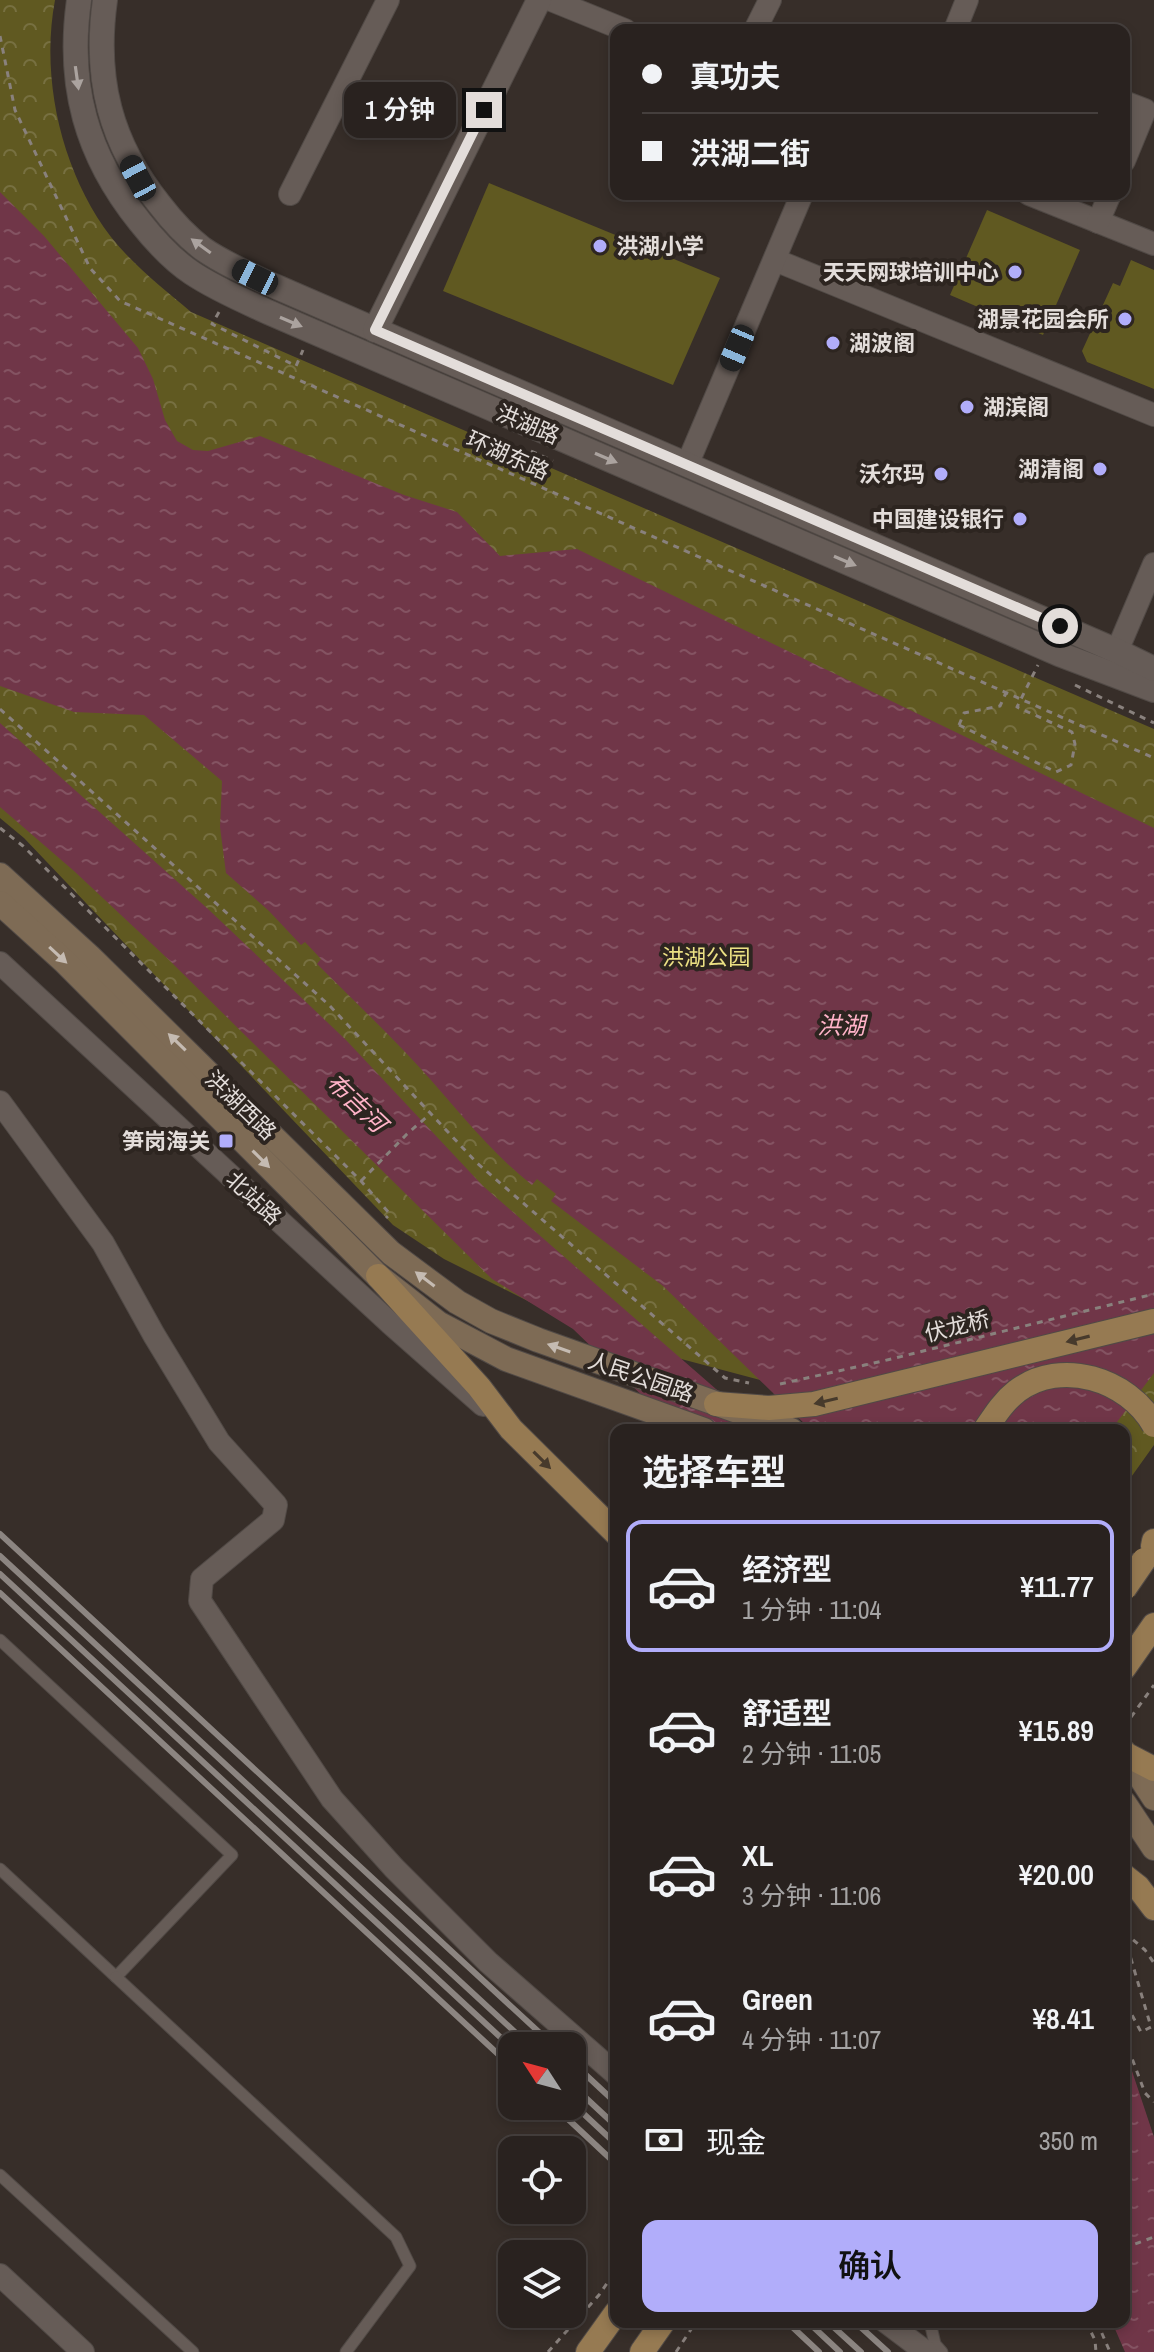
<!DOCTYPE html>
<html lang="zh">
<head>
<meta charset="utf-8">
<style>
	body { margin:0; font-family:"Archivo Narrow","Noto Sans SC",sans-serif; background:#312a28; color:#f1f3f6; height:100vh; display:flex; flex-direction:column; font-size:30px; white-space:nowrap }
	* { box-sizing:border-box; margin:0 }
	p { font-size:26px; color:#a5a4a4 }
	.icon { flex:none; width:44px; height:44px; fill:none; stroke:currentColor; stroke-width:2; stroke-linecap:round; stroke-linejoin:round }
	.map { position:relative; flex:1; overflow:hidden }
	.details { position:absolute; left:610px; top:1424px; width:520px; height:904px; display:flex; flex-direction:column; background:#29221f; border-radius:16px; box-shadow:0 4px 12px #0003,0 0 0 2px #453f3d }
	.details>* { flex:none }
	.guide { position:absolute; left:610px; top:24px; width:520px; height:176px; border-radius:16px; box-shadow:0 4px 12px #0003,0 0 0 2px #453f3d; display:grid; align-content:center; height:176px; padding:0 32px; background:#29221f }
	.needle { width:52px; rotate:306deg }
	.buttons { position:absolute; left:498px; top:2032px; display:grid; gap:16px }
	.buttons a { display:grid; place-items:center; width:88px; height:88px; border-radius:16px; background:#29221f; box-shadow:0 4px 12px #0003,0 0 0 2px #453f3d; font-size:40px }
	.end { position:absolute; width:36px; height:36px; margin:-18px; border:10px solid #e3ddda; background:#111; box-shadow:0 0 0 4px #111 }
	.from { border-radius:50% }
	.bubble { position:absolute; height:56px; border-radius:16px; background:#29221f; box-shadow:0 4px 12px #0003,0 0 0 2px #453f3d; font-size:26px; font-weight:600; line-height:56px; text-align:center }
	.car { position:absolute; width:24px; height:48px; margin:-24px -12px; border-radius:10px; box-shadow:0 0 6px 2px #0007; background:linear-gradient(#222 24%,#8ab4d8 0 40%,#222 0 76%,#8ab4d8 0 86%,#222 0) }
	.guide b { display:flex; align-items:center; gap:28px; height:76px; font-size:30px }
	.guide b+b { border-top:2px solid #453f3d }
	.guide i { width:20px; height:20px; background:#f1f3f6 }
	ul { padding:0; list-style:none }
	li { display:flex; align-items:center; gap:24px; height:132px; margin:0 16px 12px; padding:0 16px; border:4px solid transparent; border-radius:16px }
	li div { flex:1 }
	li b { display:block; font-size:30px }
	li em { font-style:normal; font-weight:600 }
	li.current { border-color:#b1adfa }
	li>.icon { width:72px; height:72px; stroke-width:1.5 }
	h2 { padding:0 32px; font-size:36px; line-height:96px }
	.pay { display:flex; align-items:center; gap:20px; height:88px; padding:0 32px; font-size:30px }
	.pay p { margin-inline-start:auto }
	.action { display:flex; gap:16px; margin-top:auto; padding:16px 32px }
	.action a { flex:1; height:92px; border-radius:16px; background:#b1adfa; color:#111; font-size:32px; font-weight:600; line-height:92px; text-align:center }
	.map>svg:first-child { display:block }
	.park { fill:url(#park-crowns) }
	.garden { fill:#605921 }
	.water { fill:url(#water-ripples) }
	.lines { fill:none; stroke-linecap:round; stroke-linejoin:round }
	.service-casing { stroke:#514a46; stroke-width:13 }
	.minor-casing { stroke:#514a46; stroke-width:24 }
	.tertiary-casing { stroke:#514a46; stroke-width:26 }
	.secondary-casing { stroke:#514a46; stroke-width:26 }
	.primary-casing { stroke:#514a46; stroke-width:26 }
	.path { stroke:#89817d; stroke-width:3; stroke-dasharray:6 6; stroke-linecap:butt }
	.service { stroke:#665c57; stroke-width:11 }
	.minor { stroke:#665c57; stroke-width:22 }
	.tertiary { stroke:#665c57; stroke-width:24 }
	.secondary { stroke:#7e6b55; stroke-width:24 }
	.primary { stroke:#967a52; stroke-width:24 }
	.rail { stroke:#8c8581; stroke-width:6 }
	.primary-bridge-casing { stroke:#514a46; stroke-width:26; stroke-linecap:butt }
	.path-bridge { stroke:#89817d; stroke-width:3; stroke-dasharray:6 6; stroke-linecap:butt }
	.primary-bridge { stroke:#967a52; stroke-width:24 }
	.oneway { fill:#aba39f }
	.oneway2 { fill:#c5bbb2 }
	.oneway3 { fill:#473a2c }
	.route { stroke:#e3ddda; stroke-width:10 }
	.poi-dot { fill:#b1adfa; stroke:#2d2520; stroke-width:3 }
	.labels { text-anchor:middle; stroke-width:8; stroke-linejoin:round; paint-order:stroke }
	.poi-label { font-size:22px; font-weight:bold; fill:#e3ddda; stroke:#2d2520; text-anchor:end }
	.street-label { font-size:22px; fill:#e3ddda; stroke:#2d2520 }
	.park-label { font-size:22px; fill:#ece184; stroke:#2d2520 }
	.water-label { font-size:24px; font-style:italic; fill:#ffb3c8; stroke:#2d2520 }
</style>
</head>
<body>
<div class="map">
<svg width="1154" height="2352" viewBox="0 0 1154 2352">
	<defs>
		<pattern id="park-crowns" width="20" height="18" patternUnits="userSpaceOnUse" patternTransform="scale(2)"><rect width="20" height="18" fill="#605921"/><path d="M2 6a3 3 0 1 1 6 0M12 15a3 3 0 1 1 6 0" fill="none" stroke="#777041"/></pattern>
		<pattern id="water-ripples" width="26" height="14" patternUnits="userSpaceOnUse" patternTransform="scale(2)"><rect width="26" height="14" fill="#703648"/><path d="M2 4q2-2 4 0t4 0M15 11q2-2 4 0t4 0" fill="none" stroke="#845362"/></pattern>
	</defs>
	<rect width="100%" height="100%" fill="#372e29"/>
	<path class="park" d="M0,0H55C40,79 62,173 111,237C134,266 164,289 191,312L1154,729V1445L1124,1487V1430H880L787,1387L670,1356L550,1312L444,1259L393,1225L24,838L0,818Z"/>
	<g class="garden">
		<polygon points="489,183 720,278 673,385 443,291"/>
		<polygon points="987,210 1080,250 1043,335 950,295"/>
		<polygon points="1131,260 1154,270 1154,389 1087,362 1082,351 1113,283 1120,286"/>
	</g>
	<g class="water">
		<path d="M0,192L44,236L138,348L153,379L165,420L177,441L193,450L208,451L260,436L404,495L457,512L500,556L577,549L1154,828V1373L1111,1430H811L663,1286L551,1201L556,1194L537,1179L532,1185C490,1152 457,1109 421,1069C388,1033 352,999 317,964L321,959L305,942L301,945L269,911L226,873L220,827L222,781L144,715L74,712L0,686Z"/>
		<polygon points="0,723 208,909 346,1040 483,1186 763,1430 678,1430 573,1329 492,1279 168,959 74,871 0,807"/>
		<polygon points="1124,2047 1154,2137 1154,2352 1125,2352 1112,2322 1124,2322"/>
	</g>
	<g class="lines">
		<g class="service-casing">
			<g id="service">
				<polyline points="0,1640 232,1855 116,1977 0,1869"/>
				<polyline points="116,1977 396,2237 410,2266 346,2352"/>
				<polyline points="0,2175 193,2352"/>
				<polyline points="930,2322 935,2344 942,2352"/>
			</g>
		</g>
		<g class="minor-casing">
			<g id="minor">
				<polyline points="551,0 625,30"/>
				<polyline points="755,30 770,0"/>
				<polyline points="955,30 967,0"/>
				<polyline points="1124,102 1145,110 1124,161"/>
				<polyline points="290,194 388,0"/>
				<polyline points="1029,194 1154,244"/>
				<polyline points="1098,222 1110,194"/>
				<polyline points="775,260 1154,415"/>
				<polyline points="687,465 802,194"/>
				<polyline points="1117,651 1154,564"/>
				<polyline points="0,963 390,1323 483,1405"/>
				<polyline points="0,1102 103,1243 154,1335 219,1442 276,1505 273,1520 202,1579 200,1601 332,1799 394,1868 488,1962 616,2074"/>
				<polyline points="0,2275 83,2352"/>
				<polyline points="886,2322 926,2352"/>
			</g>
		</g>
		<g class="tertiary-casing">
			<g id="tertiary">
				<path d="M79,0C67,85 86,155 140,222C155,241 171,259 192,273C216,289 242,300 268,312L1059,654L1154,690"/>
				<path d="M105,0C94,79 110,143 160,205C173,222 186,236 203,249C226,265 253,276 279,288L1117,651L1154,669"/>
				<polyline points="375,330 539,0"/>
			</g>
		</g>
		<g class="secondary-casing">
			<g id="secondary">
				<polyline points="0,875 89,956 391,1253 457,1302 491,1321 538,1340 791,1430"/>
				<polyline points="0,903 64,961 378,1276 438,1323 506,1359 704,1430"/>
				<polyline points="1124,1752 1154,1798"/>
				<polyline points="1124,1803 1154,1848"/>
			</g>
		</g>
		<g class="primary-casing">
			<g id="primary">
				<polyline points="378,1276 479,1387 511,1429 616,1533"/>
				<polyline points="716,1404 769,1408 814,1404 1154,1321"/>
				<polyline points="1153,1546 1154,1541"/>
				<polyline points="1124,1668 1154,1625"/>
				<polyline points="1125,1754 1154,1769"/>
				<polyline points="1124,1876 1138,1887 1154,1908"/>
				<polyline points="588,2352 616,2313"/>
				<polyline points="642,2352 663,2322"/>
			</g>
		</g>
		<g class="path">
			<polyline points="0,36 15,110 90,268 120,301 1154,758"/>
			<polyline points="219,312 212,324 296,366 303,350"/>
			<polyline points="531,451 553,461"/>
			<polyline points="1075,685 1154,723"/>
			<polyline points="0,709 330,1006 477,1163 725,1378 749,1383"/>
			<polyline points="959,725 964,713 1000,706 1006,693"/>
			<polyline points="0,828 23,846 361,1181 390,1214 386,1218"/>
			<polyline points="361,1181 407,1134 430,1114"/>
			<polyline points="780,1384 883,1361 1154,1294"/>
			<polyline points="1124,1727 1154,1685"/>
			<polyline points="1124,1932 1145,1950 1154,1963"/>
			<polyline points="1124,1935 1151,2027 1141,2032 1124,2000"/>
			<polyline points="1124,2037 1145,2093 1154,2102"/>
			<polyline points="1124,2248 1154,2237"/>
			<polyline points="1086,2322 1095,2340 1096,2352"/>
			<polyline points="1097,2322 1110,2352"/>
			<polyline points="548,2352 599,2295 616,2270"/>
			<polyline points="676,2352 696,2322"/>
		</g>
		<use href="#service" class="service"/>
		<use href="#minor" class="minor"/>
		<use href="#tertiary" class="tertiary"/>
		<use href="#secondary" class="secondary"/>
		<use href="#primary" class="primary"/>
		<g class="rail">
			<polyline points="0,1534 554,2046"/>
			<polyline points="0,1556 530,2046"/>
			<polyline points="0,1574 512,2048"/>
			<polyline points="0,1593 512,2067"/>
			<polyline points="572,2062 616,2103"/>
			<polyline points="572,2085 616,2126"/>
			<polyline points="572,2103 616,2144"/>
			<polyline points="554,2106 616,2164"/>
			<polyline points="787,2322 819,2352"/>
			<polyline points="808,2322 840,2352"/>
			<polyline points="828,2322 861,2352"/>
			<polyline points="855,2322 888,2352"/>
		</g>
		<g class="primary-bridge-casing">
			<g id="primary-bridge">
				<path d="M985,1430C995,1415 1003,1402 1017,1391C1061,1358 1128,1379 1154,1425"/>
				<polyline points="1124,1589 1144,1560"/>
			</g>
		</g>
		<polyline class="path-bridge" points="959,725 1056,772 1071,765 1075,744 1072,732 1017,707 1038,665"/>
		<use href="#primary-bridge" class="primary-bridge"/>
	</g>
	<defs><path id="oneway-solid" d="M-6-.8H1V-3.2L6.5 0L1 3.2V.8H-6Z" transform="scale(2)"/></defs>
	<g class="oneway">
		<use href="#oneway-solid" transform="translate(77 78) rotate(82)"/>
		<use href="#oneway-solid" transform="translate(201 246) rotate(-144)"/>
		<use href="#oneway-solid" transform="translate(291 322) rotate(23)"/>
		<use href="#oneway-solid" transform="translate(606 458) rotate(23)"/>
		<use href="#oneway-solid" transform="translate(845 561) rotate(23)"/>
	</g>
	<g class="oneway2">
		<use href="#oneway-solid" transform="translate(58 955) rotate(43)"/>
		<use href="#oneway-solid" transform="translate(177 1042) rotate(-136)"/>
		<use href="#oneway-solid" transform="translate(261 1159) rotate(45)"/>
		<use href="#oneway-solid" transform="translate(425 1279) rotate(-143)"/>
		<use href="#oneway-solid" transform="translate(559 1348) rotate(-161)"/>
	</g>
	<g class="oneway3">
		<use href="#oneway-solid" transform="translate(1078 1339) rotate(166)"/>
		<use href="#oneway-solid" transform="translate(826 1401) rotate(167)"/>
		<use href="#oneway-solid" transform="translate(542 1460) rotate(45)"/>
	</g>
	<g class="lines">
		<polyline class="route" points="484,110 375,330 1060,626"/>
	</g>
	<g class="poi-dot">
		<circle cx="600" cy="246" r="8"/>
		<circle cx="1015" cy="272" r="8"/>
		<circle cx="1125" cy="319" r="8"/>
		<circle cx="833" cy="343" r="8"/>
		<circle cx="967" cy="407" r="8"/>
		<circle cx="1100" cy="469" r="8"/>
		<circle cx="941" cy="474" r="8"/>
		<circle cx="1020" cy="519" r="8"/>
		<rect x="218" y="1133" width="16" height="16" rx="4"/>
	</g>
	<g class="labels">
		<g class="poi-label">
			<text x="616" y="254" text-anchor="start">洪湖小学</text>
			<text x="999" y="280">天天网球培训中心</text>
			<text x="1109" y="327">湖景花园会所</text>
			<text x="849" y="351" text-anchor="start">湖波阁</text>
			<text x="983" y="415" text-anchor="start">湖滨阁</text>
			<text x="1084" y="477">湖清阁</text>
			<text x="925" y="482">沃尔玛</text>
			<text x="1004" y="527">中国建设银行</text>
			<text x="210" y="1149">笋岗海关</text>
		</g>
		<g class="street-label">
			<text transform="translate(528 424) rotate(23)" y="8">洪湖路</text>
			<text transform="translate(508 455) rotate(24)" y="8">环湖东路</text>
			<text transform="translate(241 1105) rotate(44)" y="8">洪湖西路</text>
			<text transform="translate(254 1198) rotate(43)" y="8">北站路</text>
			<text transform="translate(957 1326) rotate(-14)" y="8">伏龙桥</text>
			<text transform="translate(641 1377) rotate(19)" y="8">人民公园路</text>
		</g>
		<g class="park-label">
			<text x="706" y="965">洪湖公园</text>
		</g>
		<g class="water-label">
			<text x="841" y="1034">洪湖</text>
			<text transform="translate(356 1103) rotate(44)" y="8">布吉河</text>
		</g>
	</g>
</svg>
<div class="buttons">
<a><svg class="needle" viewBox="-14 -14 28 28"><path d="M0-13l5 13h-10z" fill="#e53935"/><path d="M0 13l5-13h-10z" fill="#a5a4a4"/></svg></a>
<a><svg class="icon" aria-label="locate" viewBox="0 0 24 24"><circle cx="12" cy="12" r="6"/><path d="M12 2v4M12 18v4M2 12h4M18 12h4"/></svg></a>
<a><svg class="icon" aria-label="layers" viewBox="0 0 24 24"><path d="M12 4l9 5-9 5-9-5zM3 14l9 5 9-5"/></svg></a>
</div>
<i class="end from" style="left:1060px;top:626px"></i>
<i class="end" style="left:484px;top:110px"></i>
<div class="bubble" style="left:344px;top:82px;width:112px">1 分钟</div>
<i class="car" style="left:138px;top:178px;rotate:332deg"></i>
<i class="car" style="left:255px;top:277px;rotate:296deg"></i>
<i class="car" style="left:737px;top:348px;rotate:203deg"></i>
<div class="guide">
<b><i class="from"></i>真功夫</b>
<b><i></i>洪湖二街</b>
</div>
<section class="details">
<h2>选择车型</h2>
<ul>
<li class="current"><svg class="icon" aria-label="car" viewBox="0 0 24 24"><path d="M5 17H2v-5l4-1 3-4h7l3 4 3 1v5h-3M9 17h6M6 11h13"/><circle cx="7" cy="17" r="2"/><circle cx="17" cy="17" r="2"/></svg><div><b>经济型</b><p>1 分钟 · 11:04</p></div><em>¥11.77</em></li>
<li><svg class="icon" aria-label="car" viewBox="0 0 24 24"><path d="M5 17H2v-5l4-1 3-4h7l3 4 3 1v5h-3M9 17h6M6 11h13"/><circle cx="7" cy="17" r="2"/><circle cx="17" cy="17" r="2"/></svg><div><b>舒适型</b><p>2 分钟 · 11:05</p></div><em>¥15.89</em></li>
<li><svg class="icon" aria-label="car" viewBox="0 0 24 24"><path d="M5 17H2v-5l4-1 3-4h7l3 4 3 1v5h-3M9 17h6M6 11h13"/><circle cx="7" cy="17" r="2"/><circle cx="17" cy="17" r="2"/></svg><div><b>XL</b><p>3 分钟 · 11:06</p></div><em>¥20.00</em></li>
<li><svg class="icon" aria-label="car" viewBox="0 0 24 24"><path d="M5 17H2v-5l4-1 3-4h7l3 4 3 1v5h-3M9 17h6M6 11h13"/><circle cx="7" cy="17" r="2"/><circle cx="17" cy="17" r="2"/></svg><div><b>Green</b><p>4 分钟 · 11:07</p></div><em>¥8.41</em></li>
</ul>
<div class="pay"><svg class="icon" aria-label="cash" viewBox="0 0 24 24"><path d="M3 7h18v10H3z"/><circle cx="12" cy="12" r="2"/></svg>现金<p>350 m</p></div>
<div class="action"><a>确认</a></div>
</section>
</div>
</body>
</html>
